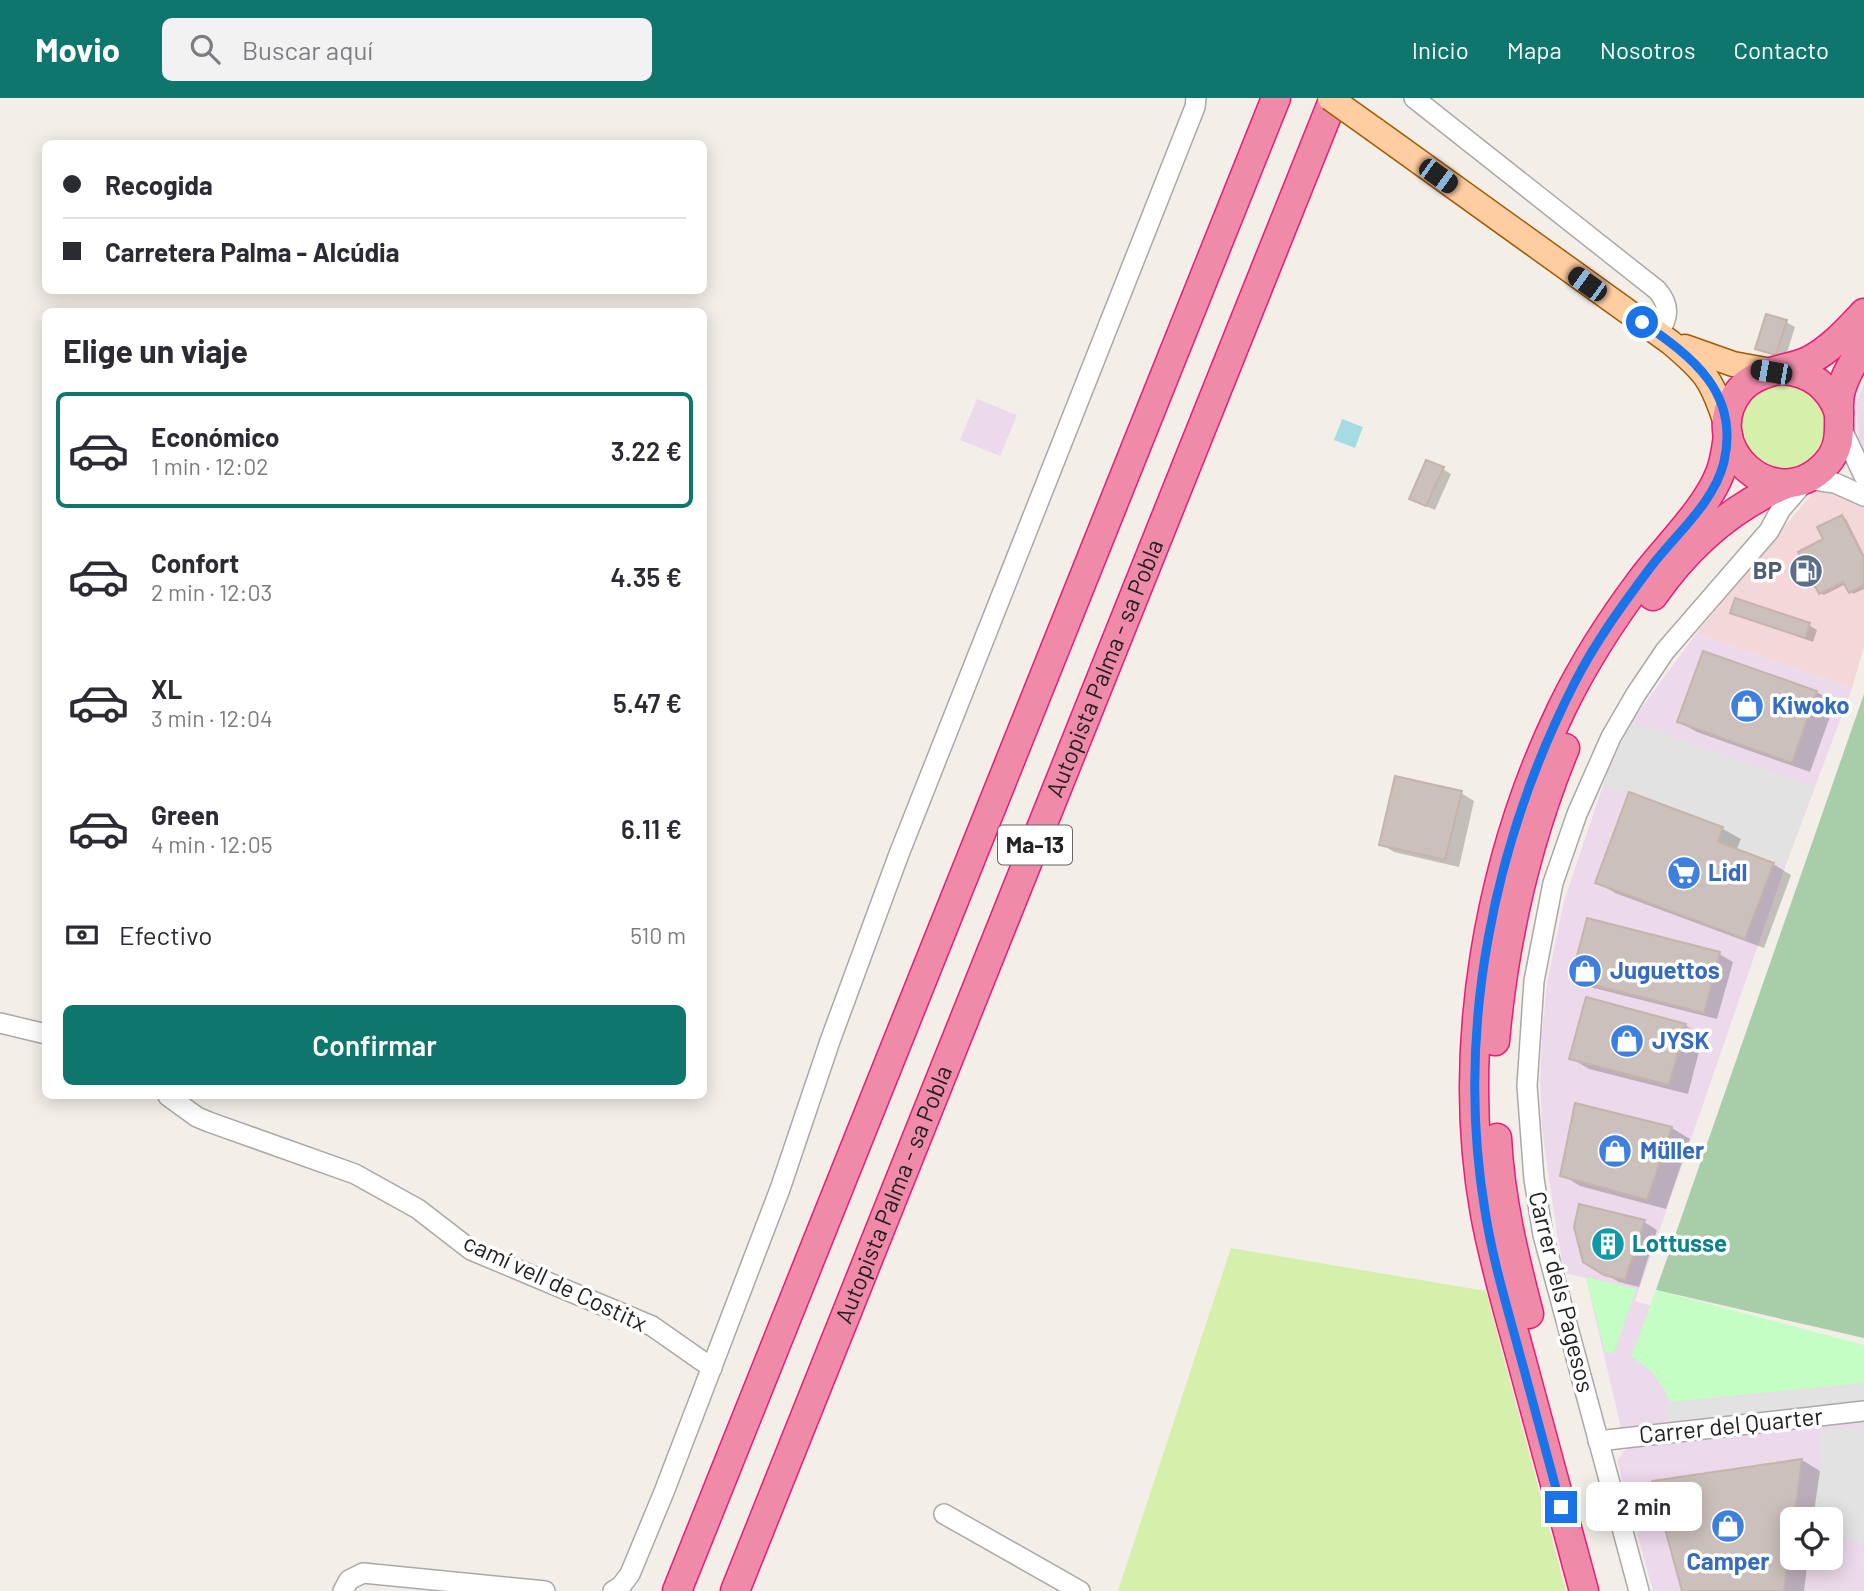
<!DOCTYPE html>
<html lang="es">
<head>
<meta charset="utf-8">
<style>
	body { margin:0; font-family:Barlow,sans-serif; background:#f2f2f3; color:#2b2b33; height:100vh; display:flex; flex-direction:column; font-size:26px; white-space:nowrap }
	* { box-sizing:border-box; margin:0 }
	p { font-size:23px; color:#7c7c81 }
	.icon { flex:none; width:38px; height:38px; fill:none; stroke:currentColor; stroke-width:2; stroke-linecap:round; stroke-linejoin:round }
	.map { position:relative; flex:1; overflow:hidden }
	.drawer { position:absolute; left:42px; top:210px; width:665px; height:791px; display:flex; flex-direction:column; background:#fff; border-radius:10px; box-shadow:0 4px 18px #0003 }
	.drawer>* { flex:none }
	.top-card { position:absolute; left:42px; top:42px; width:665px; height:154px; border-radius:10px; box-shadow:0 4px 18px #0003; display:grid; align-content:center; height:154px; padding:0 21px; background:#fff }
	.fabs { position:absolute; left:1780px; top:1409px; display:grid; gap:14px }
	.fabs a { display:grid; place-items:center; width:63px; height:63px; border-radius:10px; background:#fff; box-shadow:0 4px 18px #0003; font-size:35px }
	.end { position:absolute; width:32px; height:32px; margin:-16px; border:9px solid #1a73e8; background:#fff; box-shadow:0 0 0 4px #fff }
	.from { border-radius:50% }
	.bubble { position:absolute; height:49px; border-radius:10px; background:#fff; box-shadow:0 4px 18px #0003; font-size:23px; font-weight:600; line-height:49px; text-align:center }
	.car { position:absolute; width:21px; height:42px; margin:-21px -10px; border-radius:9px; box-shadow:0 0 5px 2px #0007; background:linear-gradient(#222 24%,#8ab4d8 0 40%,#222 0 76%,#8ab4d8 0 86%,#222 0) }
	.top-card b { display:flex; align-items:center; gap:24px; height:66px; font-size:26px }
	.top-card b+b { border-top:2px solid #e1e1e2 }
	.top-card i { width:18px; height:18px; background:#2b2b33 }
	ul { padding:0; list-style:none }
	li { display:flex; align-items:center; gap:21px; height:116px; margin:0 14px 10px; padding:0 7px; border:4px solid transparent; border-radius:10px }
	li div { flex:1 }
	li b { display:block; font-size:26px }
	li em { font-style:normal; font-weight:600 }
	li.active { border-color:#0f766e }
	li>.icon { width:63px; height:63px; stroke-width:1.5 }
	h2 { padding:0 21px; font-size:32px; line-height:84px }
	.pay { display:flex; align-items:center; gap:18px; height:77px; padding:0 21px; font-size:26px }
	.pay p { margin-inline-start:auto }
	.primary-button { display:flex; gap:14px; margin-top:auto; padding:14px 21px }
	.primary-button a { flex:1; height:80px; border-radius:10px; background:#0f766e; color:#fff; font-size:28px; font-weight:600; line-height:80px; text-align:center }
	header { display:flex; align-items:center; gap:42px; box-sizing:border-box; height:98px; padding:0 35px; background:#0f766e; color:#fff }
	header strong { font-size:33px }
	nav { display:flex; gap:38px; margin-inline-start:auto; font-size:24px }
	.search { width:490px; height:63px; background:#f2f2f3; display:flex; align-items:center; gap:18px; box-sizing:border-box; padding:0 24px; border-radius:10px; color:#7c7c81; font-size:26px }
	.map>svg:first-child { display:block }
	.commercial { fill:#f4d7d9 }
	.industrial { fill:#ecd9eb; fill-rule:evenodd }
	.grass { fill:#d4f0ab }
	.cemetery { fill:#a7cea9 }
	.park { fill:#c5fec4 }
	.parking { fill:#e2e2e2 }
	.water { fill:#a5dce3 }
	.shadow { fill:#0003 }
	.building { fill:#cbc0bb; stroke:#c6b3a9; stroke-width:2 }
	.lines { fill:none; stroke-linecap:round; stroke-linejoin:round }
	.minor-casing { stroke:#a9a9a9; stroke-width:22 }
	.major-casing { stroke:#a05b00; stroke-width:27 }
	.highway-casing { stroke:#eb1b77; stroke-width:31 }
	.minor { stroke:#fff; stroke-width:19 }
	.major { stroke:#ffcda1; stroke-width:24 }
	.highway { stroke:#ef8ba8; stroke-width:28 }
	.major-bridge-casing { stroke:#a05b00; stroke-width:27; stroke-linecap:butt }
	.major-bridge { stroke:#ffcda1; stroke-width:24 }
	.route { stroke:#1a73e8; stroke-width:9 }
	.labels { text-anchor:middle; stroke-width:7; stroke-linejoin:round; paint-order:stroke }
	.shield { fill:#fff; stroke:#646464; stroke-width:2 }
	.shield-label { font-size:23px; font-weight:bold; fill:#222 }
	.service-label { font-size:24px; font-weight:bold; fill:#4e5e75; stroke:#fff; text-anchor:end }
	.street-label { font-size:24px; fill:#222; stroke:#fff }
	.shop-label { font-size:24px; font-weight:bold; fill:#366cbe; stroke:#fff; text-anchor:start }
	.culture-label { font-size:24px; font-weight:bold; fill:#0d838f; stroke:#fff; text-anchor:start }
</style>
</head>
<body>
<header>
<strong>Movio</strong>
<div class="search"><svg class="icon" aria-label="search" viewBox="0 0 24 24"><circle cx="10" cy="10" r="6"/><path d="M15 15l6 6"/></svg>Buscar aquí</div>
<nav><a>Inicio</a><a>Mapa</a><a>Nosotros</a><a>Contacto</a></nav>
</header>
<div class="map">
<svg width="1864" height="1493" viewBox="0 0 1864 1493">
	<rect width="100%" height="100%" fill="#f3eee8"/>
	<polygon class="commercial" points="1818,388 1864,409 1864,549 1852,590 1696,536"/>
	<g class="industrial">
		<polygon points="1864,285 1864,354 1859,340 1856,305"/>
		<polygon points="977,301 1017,317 1000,358 960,342"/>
		<path d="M1696,536L1852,590L1785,769L1635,1203L1864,1271V1493H1653L1617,1363L1626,1351L1586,1180L1565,1175L1558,1142L1543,1039L1540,988L1542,937L1547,885L1564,803L1609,670L1631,624ZM1792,1421H1830V1460H1792Z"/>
	</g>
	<g class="grass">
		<circle cx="1784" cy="328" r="44"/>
		<polygon points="1231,1150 1486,1193 1566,1493 1118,1493"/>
	</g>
	<polygon class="cemetery" points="1864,596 1864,1240 1656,1192"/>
	<g class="park">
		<polygon points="1586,1179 1636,1191 1614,1255 1605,1254"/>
		<path d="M1656,1192L1864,1247V1285L1670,1304C1661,1283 1651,1270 1631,1259Z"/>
	</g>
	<g class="parking">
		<polygon points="1631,624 1814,688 1785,769 1718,744 1723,729 1603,688"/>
		<polygon points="1864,1286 1864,1304 1669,1323 1664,1306"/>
		<polygon points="1864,1328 1864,1445 1831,1439 1830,1421 1810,1421 1820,1358 1820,1332"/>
	</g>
	<polygon class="water" points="1342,321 1363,329 1355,350 1334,342"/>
	<g class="shadow">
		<polygon points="1786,224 1795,229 1785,261 1757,250"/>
		<polygon points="1443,371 1451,376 1435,412 1419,405"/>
		<polygon points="1842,419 1846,421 1864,457 1864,491 1853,496 1846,486 1824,497 1820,495"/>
		<polygon points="1732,514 1809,527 1817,532 1813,544"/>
		<polygon points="1817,594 1835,605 1810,674 1697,634 1679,624"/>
		<polygon points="1461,695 1474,703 1459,769 1394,754 1381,746"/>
		<polygon points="1630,696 1723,731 1741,741 1736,753 1773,766 1791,777 1764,850 1615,795 1597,784"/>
		<polygon points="1719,856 1733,864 1717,921 1586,888 1573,880"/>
		<polygon points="1685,927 1703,938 1688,996 1589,971 1571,960"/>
		<polygon points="1577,1007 1672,1030 1690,1041 1666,1111 1580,1088 1562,1077"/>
		<polygon points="1644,1124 1657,1132 1639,1189 1619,1184 1605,1176"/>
		<polygon points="1802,1362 1820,1373 1813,1421 1792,1421 1792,1460 1808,1460 1804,1493 1684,1493"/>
	</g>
	<g class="building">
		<polygon points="1766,216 1787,222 1776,257 1755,251"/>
		<polygon points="1426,362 1444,369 1426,408 1409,401"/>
		<polygon points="1842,417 1864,460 1864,487 1849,495 1843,484 1819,496 1798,454 1823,441 1817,429"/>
		<polygon points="1735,500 1810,525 1805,540 1730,515"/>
		<polygon points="1703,553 1817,593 1792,665 1677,624"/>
		<polygon points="1395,678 1462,693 1445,762 1379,747"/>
		<polygon points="1629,694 1723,729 1718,744 1774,765 1745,841 1595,785"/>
		<polygon points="1587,820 1720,854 1704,915 1571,881"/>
		<polygon points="1586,899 1686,926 1669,987 1569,961"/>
		<polygon points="1575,1005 1672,1029 1647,1102 1560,1078"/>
		<polygon points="1579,1106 1645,1122 1625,1182 1604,1177 1583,1164 1574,1129"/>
		<polygon points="1802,1361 1794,1421 1792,1421 1784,1493 1682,1493 1652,1383"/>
	</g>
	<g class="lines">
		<g class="minor-casing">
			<g id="minor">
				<path d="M1414,0L1657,192C1671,208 1668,219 1659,236"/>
				<polyline points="1841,329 1864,378"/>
				<polyline points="0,925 46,936"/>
				<polyline points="168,998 197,1019 209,1024 355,1076 418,1111 471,1152 652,1228 712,1270"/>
				<polyline points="1598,1343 1864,1313"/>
				<polyline points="944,1416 1080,1493"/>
				<polyline points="343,1493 349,1482 363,1475 545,1493"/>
				<polyline points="613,1493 621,1488 630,1476 664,1394 780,1091 830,943 899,756 1195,9 1196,0"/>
				<polyline points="1639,1493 1543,1137 1534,1081 1527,988 1534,883 1553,785 1577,716 1611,639 1636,596 1665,553 1769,433 1781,411 1807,381 1835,385 1864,398"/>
			</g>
		</g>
		<g class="major-casing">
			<g id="major">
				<path d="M1375,32L1670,244C1707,275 1712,282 1727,328"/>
				<polyline points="1685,249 1733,266 1771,273"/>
			</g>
		</g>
		<g class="highway-casing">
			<g id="highway">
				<path d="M1864,215C1847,233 1830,252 1808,263C1785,273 1757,272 1740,292C1695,347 1775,421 1826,366C1846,345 1836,321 1840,296C1844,278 1854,263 1864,248"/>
				<path d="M1783,272C1811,274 1830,289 1839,315"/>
				<path d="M1653,498C1687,449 1732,409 1786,386"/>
				<path d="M1495,943C1504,842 1526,745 1565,650"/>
				<path d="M1497,1040C1500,1100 1514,1158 1529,1216"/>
				<polyline points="677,1493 1276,0"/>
				<path id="s1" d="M735,1493L1334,0"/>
				<path d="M1584,1493C1563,1415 1542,1338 1521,1260C1508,1212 1494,1165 1485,1116C1455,949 1489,761 1562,610C1584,565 1610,524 1640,484C1664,451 1706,412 1720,375C1725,363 1726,351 1728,338"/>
			</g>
		</g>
		<use href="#minor" class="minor"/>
		<use href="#major" class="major"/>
		<use href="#highway" class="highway"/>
		<g class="major-bridge-casing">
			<polyline id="major-bridge" points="1330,0 1375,32"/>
		</g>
		<use href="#major-bridge" class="major-bridge"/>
	</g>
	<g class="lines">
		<path class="route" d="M1561,1409C1546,1354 1532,1300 1517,1246C1505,1202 1492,1158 1485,1113C1455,933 1493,745 1575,584C1596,543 1623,506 1650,470C1675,437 1714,405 1724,364C1740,294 1692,259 1642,224"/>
	</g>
	<defs>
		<g id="fuel-disc" transform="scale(1.75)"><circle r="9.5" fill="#5c6f8a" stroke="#fff"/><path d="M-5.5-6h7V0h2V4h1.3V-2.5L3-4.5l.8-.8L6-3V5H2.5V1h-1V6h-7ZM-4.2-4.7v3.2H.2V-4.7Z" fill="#fff"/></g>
		<g id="shop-disc" transform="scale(1.75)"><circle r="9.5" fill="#3f7fe0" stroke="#fff"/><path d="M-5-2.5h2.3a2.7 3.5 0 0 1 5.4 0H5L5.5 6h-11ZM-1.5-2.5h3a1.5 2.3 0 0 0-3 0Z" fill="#fff"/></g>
		<g id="supermarket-disc" transform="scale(1.75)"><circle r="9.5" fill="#3f7fe0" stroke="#fff"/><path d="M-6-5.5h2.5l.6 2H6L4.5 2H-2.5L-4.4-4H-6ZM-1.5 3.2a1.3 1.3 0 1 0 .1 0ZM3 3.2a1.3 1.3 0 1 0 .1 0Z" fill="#fff"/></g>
		<g id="building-disc" transform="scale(1.75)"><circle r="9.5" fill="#0f9aa8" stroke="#fff"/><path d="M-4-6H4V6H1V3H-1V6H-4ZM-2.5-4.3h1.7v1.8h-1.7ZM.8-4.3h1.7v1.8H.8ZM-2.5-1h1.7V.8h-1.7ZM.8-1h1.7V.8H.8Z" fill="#fff"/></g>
	</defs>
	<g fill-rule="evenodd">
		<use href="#fuel-disc" x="1806" y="473"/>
		<use href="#shop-disc" x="1747" y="608"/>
		<use href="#supermarket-disc" x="1684" y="775"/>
		<use href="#shop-disc" x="1585" y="873"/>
		<use href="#shop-disc" x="1627" y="943"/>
		<use href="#shop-disc" x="1615" y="1053"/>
		<use href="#building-disc" x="1608" y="1146"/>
		<use href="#shop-disc" x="1728" y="1428"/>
	</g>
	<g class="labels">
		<rect class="shield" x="998" y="727.5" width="74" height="39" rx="5"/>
		<g class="shield-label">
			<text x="1035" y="755">Ma-13</text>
		</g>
		<g class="service-label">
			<text x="1782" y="481">BP</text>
		</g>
		<g class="street-label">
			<text dy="8" stroke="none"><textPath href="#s1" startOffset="994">Autopista Palma - sa Pobla</textPath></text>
			<text dy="8" stroke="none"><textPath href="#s1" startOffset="427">Autopista Palma - sa Pobla</textPath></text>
			<text transform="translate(555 1185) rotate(25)" y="8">camí vell de Costitx</text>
			<text transform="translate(1561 1194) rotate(76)" y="8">Carrer dels Pagesos</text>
			<text transform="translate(1731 1328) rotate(-6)" y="8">Carrer del Quarter</text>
		</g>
		<g class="shop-label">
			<text x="1772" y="616">Kiwoko</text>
			<text x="1708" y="783">Lidl</text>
			<text x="1610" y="881">Juguettos</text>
			<text x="1652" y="951">JYSK</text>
			<text x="1640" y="1061">Müller</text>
			<text x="1728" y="1472" text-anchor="middle">Camper</text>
		</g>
		<g class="culture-label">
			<text x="1632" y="1154">Lottusse</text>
		</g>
	</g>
</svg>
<div class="fabs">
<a><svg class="icon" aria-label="locate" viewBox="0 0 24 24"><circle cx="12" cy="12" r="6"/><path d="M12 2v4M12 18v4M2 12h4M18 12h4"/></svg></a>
</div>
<i class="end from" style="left:1642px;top:224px"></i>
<i class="end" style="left:1561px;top:1409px"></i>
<div class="bubble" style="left:1586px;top:1384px;width:116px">2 min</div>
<i class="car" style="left:1438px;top:78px;rotate:126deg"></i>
<i class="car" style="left:1587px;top:186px;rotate:306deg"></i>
<i class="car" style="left:1771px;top:274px;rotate:280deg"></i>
<div class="top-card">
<b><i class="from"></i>Recogida</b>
<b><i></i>Carretera Palma - Alcúdia</b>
</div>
<section class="drawer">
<h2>Elige un viaje</h2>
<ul>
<li class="active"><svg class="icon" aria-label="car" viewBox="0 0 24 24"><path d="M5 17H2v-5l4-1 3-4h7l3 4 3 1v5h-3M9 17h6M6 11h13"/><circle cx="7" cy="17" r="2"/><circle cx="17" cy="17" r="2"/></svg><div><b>Económico</b><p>1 min · 12:02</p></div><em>3.22 €</em></li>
<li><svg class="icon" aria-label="car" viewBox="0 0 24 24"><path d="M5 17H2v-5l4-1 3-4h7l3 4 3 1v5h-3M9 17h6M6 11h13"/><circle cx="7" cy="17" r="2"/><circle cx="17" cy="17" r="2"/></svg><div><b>Confort</b><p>2 min · 12:03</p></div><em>4.35 €</em></li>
<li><svg class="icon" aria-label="car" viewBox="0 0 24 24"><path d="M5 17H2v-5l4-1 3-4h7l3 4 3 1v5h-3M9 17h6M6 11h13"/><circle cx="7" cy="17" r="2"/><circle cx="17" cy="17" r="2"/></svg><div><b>XL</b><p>3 min · 12:04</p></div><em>5.47 €</em></li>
<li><svg class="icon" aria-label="car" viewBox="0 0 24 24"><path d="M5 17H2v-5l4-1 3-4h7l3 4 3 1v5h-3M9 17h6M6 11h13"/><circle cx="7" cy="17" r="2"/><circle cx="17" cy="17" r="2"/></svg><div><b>Green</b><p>4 min · 12:05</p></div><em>6.11 €</em></li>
</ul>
<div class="pay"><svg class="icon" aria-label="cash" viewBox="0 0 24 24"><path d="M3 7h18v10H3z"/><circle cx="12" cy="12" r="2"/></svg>Efectivo<p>510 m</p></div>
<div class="primary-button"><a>Confirmar</a></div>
</section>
</div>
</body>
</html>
